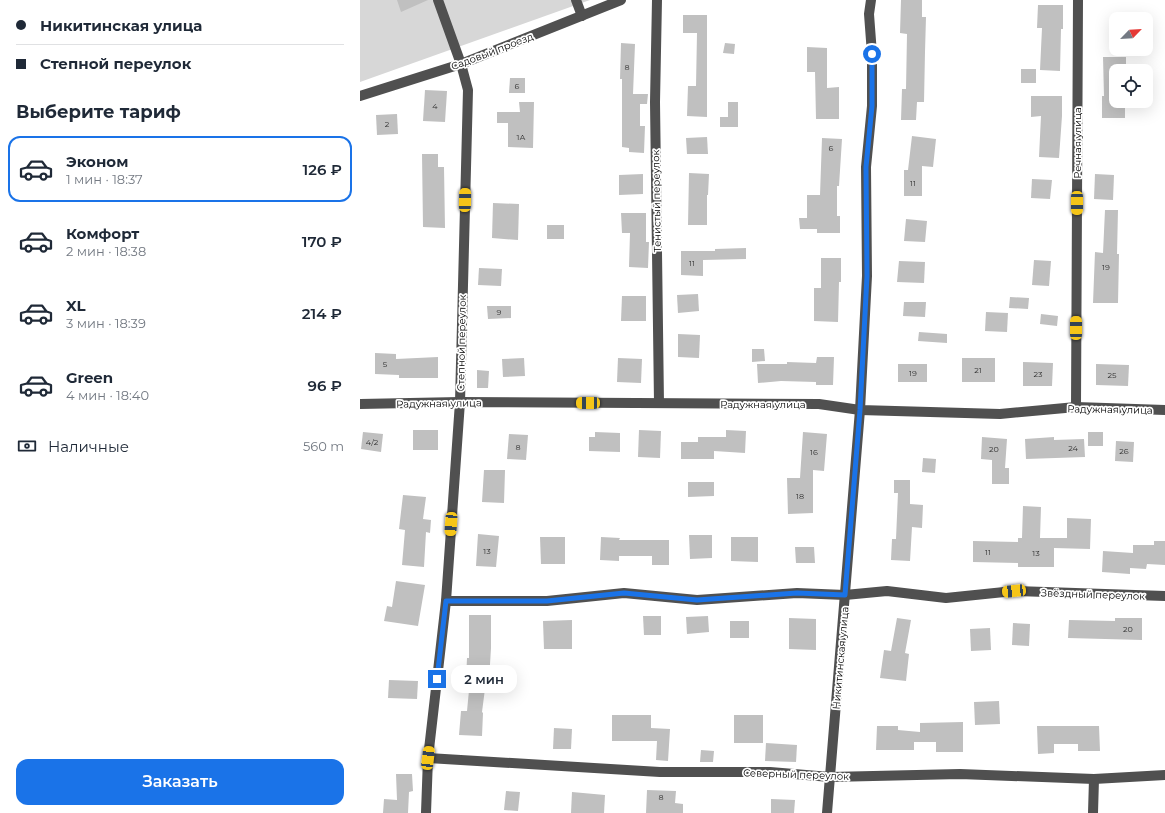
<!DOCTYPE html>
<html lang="ru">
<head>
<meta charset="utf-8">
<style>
	body { margin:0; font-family:Montserrat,sans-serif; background:#f2f2f3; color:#1f2937; height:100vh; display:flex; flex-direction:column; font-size:15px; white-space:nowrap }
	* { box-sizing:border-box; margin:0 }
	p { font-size:13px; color:#747a83 }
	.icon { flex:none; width:22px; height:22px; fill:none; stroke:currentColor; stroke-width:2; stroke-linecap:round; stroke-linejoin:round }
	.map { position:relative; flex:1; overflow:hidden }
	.side { display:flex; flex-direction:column; background:#fff; width:360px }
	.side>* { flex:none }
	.top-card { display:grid; align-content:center; height:88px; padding:0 16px; background:#fff }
	.needle { width:26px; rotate:65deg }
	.buttons { position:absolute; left:749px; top:12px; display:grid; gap:8px }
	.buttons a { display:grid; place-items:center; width:44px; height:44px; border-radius:8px; background:#fff; box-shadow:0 4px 16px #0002; font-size:20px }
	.end { position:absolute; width:18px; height:18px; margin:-9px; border:5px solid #1a73e8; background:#fff; box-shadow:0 0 0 2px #fff }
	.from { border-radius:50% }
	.bubble { position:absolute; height:28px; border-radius:12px; background:#fff; box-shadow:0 4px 16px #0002; font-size:13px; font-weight:600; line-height:28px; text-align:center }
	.car { position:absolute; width:12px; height:24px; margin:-12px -6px; border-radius:5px; box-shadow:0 0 3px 1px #0007; background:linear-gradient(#f5c518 24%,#345 0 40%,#f5c518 0 76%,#345 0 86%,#f5c518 0) }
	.top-card b { display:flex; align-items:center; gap:14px; height:38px; font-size:15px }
	.top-card b+b { border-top:1px solid #e0e1e3 }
	.top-card i { width:10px; height:10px; background:#1f2937 }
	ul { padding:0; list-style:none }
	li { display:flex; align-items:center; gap:12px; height:66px; margin:0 8px 6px; padding:0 8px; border:2px solid transparent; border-radius:12px }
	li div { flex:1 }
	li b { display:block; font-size:15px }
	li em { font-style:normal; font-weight:600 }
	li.active { border-color:#1a73e8 }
	li>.icon { width:36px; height:36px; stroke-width:1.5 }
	h2 { padding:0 16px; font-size:18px; line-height:48px }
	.pay { display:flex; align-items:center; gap:10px; height:44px; padding:0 16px; font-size:15px }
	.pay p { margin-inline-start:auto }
	.cta { display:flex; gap:8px; margin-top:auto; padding:8px 16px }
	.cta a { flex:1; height:46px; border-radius:12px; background:#1a73e8; color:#fff; font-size:16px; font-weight:600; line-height:46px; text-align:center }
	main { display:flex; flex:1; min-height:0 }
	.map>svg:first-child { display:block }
	.green { fill:#d7d7d7 }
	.building { fill:#c0c0c0 }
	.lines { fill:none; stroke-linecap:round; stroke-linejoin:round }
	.minor { stroke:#505050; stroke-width:10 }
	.route { stroke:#1a73e8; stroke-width:5 }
	.labels { text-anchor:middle; stroke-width:3.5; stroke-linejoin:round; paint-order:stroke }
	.number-label { font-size:8px; fill:#303030 }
	.street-label { font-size:10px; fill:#000; stroke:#fff }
</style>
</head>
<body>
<main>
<section class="side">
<div class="top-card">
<b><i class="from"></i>Никитинская улица</b>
<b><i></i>Степной переулок</b>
</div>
<h2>Выберите тариф</h2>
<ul>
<li class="active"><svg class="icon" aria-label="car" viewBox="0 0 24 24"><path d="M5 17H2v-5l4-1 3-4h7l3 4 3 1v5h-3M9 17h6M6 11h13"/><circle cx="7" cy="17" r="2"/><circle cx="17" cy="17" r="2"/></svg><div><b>Эконом</b><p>1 мин · 18:37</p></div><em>126 ₽</em></li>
<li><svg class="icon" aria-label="car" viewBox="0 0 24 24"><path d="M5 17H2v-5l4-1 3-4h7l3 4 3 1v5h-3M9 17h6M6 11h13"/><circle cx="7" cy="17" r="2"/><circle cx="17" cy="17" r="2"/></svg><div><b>Комфорт</b><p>2 мин · 18:38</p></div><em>170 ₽</em></li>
<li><svg class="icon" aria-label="car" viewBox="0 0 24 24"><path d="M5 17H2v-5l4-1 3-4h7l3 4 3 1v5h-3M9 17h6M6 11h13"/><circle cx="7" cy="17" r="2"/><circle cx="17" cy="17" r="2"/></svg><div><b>XL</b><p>3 мин · 18:39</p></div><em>214 ₽</em></li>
<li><svg class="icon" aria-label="car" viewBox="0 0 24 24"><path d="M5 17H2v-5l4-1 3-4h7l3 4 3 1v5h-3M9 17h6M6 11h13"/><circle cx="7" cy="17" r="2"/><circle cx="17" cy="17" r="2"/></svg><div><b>Green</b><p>4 мин · 18:40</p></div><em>96 ₽</em></li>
</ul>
<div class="pay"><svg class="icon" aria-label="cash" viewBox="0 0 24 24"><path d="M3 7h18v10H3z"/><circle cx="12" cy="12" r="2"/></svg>Наличные<p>560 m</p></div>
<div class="cta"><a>Заказать</a></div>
</section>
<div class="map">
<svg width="805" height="813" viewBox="0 0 805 813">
	<rect width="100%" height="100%" fill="#fff"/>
	<polygon class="green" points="0,0 230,0 0,82"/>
	<g class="building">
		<polygon points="37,0 68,0 41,12"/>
		<polygon points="541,0 562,0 562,17 566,17 565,52 564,102 557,102 556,120 541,120 542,89 546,89 547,34 540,33"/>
		<polygon points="678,5 703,5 703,29 701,29 700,71 680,70 682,28 677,28"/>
		<polygon points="323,15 347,15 347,117 327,116 328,86 336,86 337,33 323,33"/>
		<polygon points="261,43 275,44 273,94 288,94 287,104 280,104 280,126 285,126 284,153 269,152 269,148 262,147 262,79 260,79"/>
		<polygon points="365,43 375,44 374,54 363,53"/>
		<polygon points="447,47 467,48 467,88 479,87 479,119 456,119 455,72 447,72"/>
		<polygon points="743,57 766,57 766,71 756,71 756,101 765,101 765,118 742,118 742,96 744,96"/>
		<rect x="661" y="69" width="15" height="14"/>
		<polygon points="150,78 165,78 165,93 149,93"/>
		<polygon points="65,90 87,91 85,122 63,121"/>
		<polygon points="671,96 702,96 702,116 699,158 679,157 681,116 671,117"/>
		<polygon points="159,102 174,102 173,148 148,147 148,123 137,123 137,112 160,112"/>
		<polygon points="368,102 378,102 378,127 360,127 360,117 368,117"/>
		<polygon points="37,114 38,134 17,135 16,115"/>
		<polygon points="552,136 576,139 573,167 562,166 562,196 544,196 544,170 548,170"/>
		<polygon points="347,137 348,154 327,154 326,138"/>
		<polygon points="462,138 482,139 479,186 477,186 477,216 480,216 480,233 457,233 457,229 440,229 439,218 447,218 447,195 460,195"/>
		<polygon points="62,154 78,154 78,167 84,167 85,228 63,227"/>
		<polygon points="329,173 349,174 348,195 347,195 347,225 328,225"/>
		<polygon points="283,174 283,194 259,195 259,175"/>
		<polygon points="735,174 754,175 753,200 734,199"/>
		<polygon points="672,179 692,180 690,199 671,198"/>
		<polygon points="133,203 159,204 158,240 132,238"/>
		<polygon points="745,210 758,210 757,254 759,254 758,303 733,303 735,252 743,253"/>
		<polygon points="261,213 286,213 286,242 289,242 288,268 269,267 270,233 262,233"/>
		<polygon points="546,219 567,221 565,242 544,241"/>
		<rect x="187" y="225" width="17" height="14"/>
		<polygon points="386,248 386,259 343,260 343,276 321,275 321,251 355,251 355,249"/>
		<polygon points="461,258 481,258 481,282 479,282 478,322 454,321 454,288 461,288"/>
		<polygon points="674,260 691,261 689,286 672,285"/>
		<polygon points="539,261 565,262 564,283 537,282"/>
		<polygon points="119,268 142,269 141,286 118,285"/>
		<polygon points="338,294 339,311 318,313 317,295"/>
		<polygon points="262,296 286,296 286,321 261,321"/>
		<polygon points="650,297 669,298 668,309 649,308"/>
		<polygon points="544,302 566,302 565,317 543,316"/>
		<polygon points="127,306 151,306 151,318 128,319"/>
		<polygon points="626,312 648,313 647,332 625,331"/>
		<polygon points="681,314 698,316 697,326 680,324"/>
		<polygon points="559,332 587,334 587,343 558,341"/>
		<polygon points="318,334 340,335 339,358 318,357"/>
		<polygon points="392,349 404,349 405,361 392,362"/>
		<polygon points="15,353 36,354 36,359 78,357 78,378 39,378 39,375 15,374"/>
		<polygon points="457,357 474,357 473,385 456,385 456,382 421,381 398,383 397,364 427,364 427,362 456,363"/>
		<polygon points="164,358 165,376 143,377 142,359"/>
		<polygon points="258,358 282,359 281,383 257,382"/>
		<rect x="602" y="358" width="33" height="24"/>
		<polygon points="663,362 693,363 692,386 663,386"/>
		<rect x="538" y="364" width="29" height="18"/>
		<polygon points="736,364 769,365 768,386 736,385"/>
		<polygon points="117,370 129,371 128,388 117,388"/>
		<rect x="53" y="430" width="25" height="20"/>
		<polygon points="279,430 301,431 300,458 278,457"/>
		<polygon points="366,430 386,431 385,453 354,451 354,459 321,459 321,442 338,442 338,437 366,437"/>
		<polygon points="3,432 23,434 21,452 1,449"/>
		<polygon points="235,432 260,433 260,452 229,451 229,437 235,437"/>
		<polygon points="443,432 467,434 464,471 453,470 453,513 428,514 427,478 440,478"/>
		<rect x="728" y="432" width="15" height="14"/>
		<polygon points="149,434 168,435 166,460 147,459"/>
		<polygon points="622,437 647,439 645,468 649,468 649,484 632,484 632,460 621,459"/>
		<polygon points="694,437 694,440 724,439 725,457 666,459 665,439"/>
		<polygon points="756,441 774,442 773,462 755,461"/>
		<polygon points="563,458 576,459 575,473 562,472"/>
		<polygon points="124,470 145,470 144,503 122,502"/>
		<polygon points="534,480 550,480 550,504 563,505 562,528 552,527 550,561 531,560 532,539 536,539 538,493 534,493"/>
		<polygon points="328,482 354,482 354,496 328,497"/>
		<polygon points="43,495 66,497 63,519 71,520 70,533 66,532 64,567 42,565 45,530 39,529"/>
		<polygon points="663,506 681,507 680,538 707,538 707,518 731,519 730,549 694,548 694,567 658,567 658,563 613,562 613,541 658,542 658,538 662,538"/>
		<polygon points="118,534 139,536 136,567 116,566"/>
		<polygon points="329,535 352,535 352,558 330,559"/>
		<polygon points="180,537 205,537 205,564 181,564"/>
		<polygon points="241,537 260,538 259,540 309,540 309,565 292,565 292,556 259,556 259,561 240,560"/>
		<polygon points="371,537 398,537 398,562 371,561"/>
		<polygon points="794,541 805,541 805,565 787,564 786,569 770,568 770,574 742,572 743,551 773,553 773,545 794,545"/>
		<polygon points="435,547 454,547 455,563 436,563"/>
		<polygon points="36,581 65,585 58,626 24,621 27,606 32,607"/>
		<polygon points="109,615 131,615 131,648 129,681 126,681 122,712 123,713 122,736 99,735 101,711 107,711 110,680 106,680 107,658 109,658"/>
		<polygon points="283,616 301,616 301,635 284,635"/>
		<polygon points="348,616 349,632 327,634 326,617"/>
		<polygon points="429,618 456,619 456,650 429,649"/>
		<polygon points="537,618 551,620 545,653 549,654 546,681 520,678 524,650 531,651"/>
		<polygon points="755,618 782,618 782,640 708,638 709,620 755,621"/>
		<polygon points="212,620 212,649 184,649 183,621"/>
		<rect x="370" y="621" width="19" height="17"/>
		<polygon points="653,623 670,624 669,646 652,645"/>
		<polygon points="630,628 631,650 611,651 610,629"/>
		<polygon points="29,680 58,681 57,699 28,698"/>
		<polygon points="639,701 640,724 615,725 614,702"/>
		<polygon points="252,715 291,715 291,728 310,729 308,761 296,760 297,741 252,741"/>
		<rect x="374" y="715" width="29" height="28"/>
		<polygon points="603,722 603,752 576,752 576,742 554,742 554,750 516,750 517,726 538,726 538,730 560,732 560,723"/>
		<polygon points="677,726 739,726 740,751 718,751 718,744 694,744 694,753 678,754"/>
		<polygon points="194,728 212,729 211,749 193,749"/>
		<polygon points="406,743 437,745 436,762 405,761"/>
		<polygon points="341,750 354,751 353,762 340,762"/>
		<polygon points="36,774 52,774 53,791 49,792 48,813 23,813 24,799 37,800"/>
		<polygon points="287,790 316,791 315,803 323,804 323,813 286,813"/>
		<polygon points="146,791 160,792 158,811 144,810"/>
		<polygon points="212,792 245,795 244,813 211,813"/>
		<polygon points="411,799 435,800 434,813 411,813"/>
	</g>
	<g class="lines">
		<g class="minor">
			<polyline points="216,0 222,16"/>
			<polyline points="297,0 295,102 299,403"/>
			<polyline points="0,96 101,64 261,0"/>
			<polyline points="0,404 100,402 459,404 500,410 640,414 716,407 805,410"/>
			<polyline points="716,407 718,0"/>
			<polyline points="86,601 187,601 264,593 337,600 437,593 485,595 527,591 586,598 654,591 805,596"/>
			<polyline points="68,758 300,772 410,772 470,777 600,774 734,779 805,775"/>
			<polyline points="66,813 68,758 86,601 100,402 108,90 101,64 78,0"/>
			<polyline points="467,813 500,410 507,276 506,167 512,106 512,54 509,14 511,0"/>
			<polyline points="733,813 734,779"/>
		</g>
	</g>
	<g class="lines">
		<polyline class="route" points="77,679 86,601 187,601 264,593 337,600 437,593 485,595 500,410 507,276 506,167 512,106 512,54"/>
	</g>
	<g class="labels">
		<g class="number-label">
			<text x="267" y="70">8</text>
			<text x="157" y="89">6</text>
			<text x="75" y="109">4</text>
			<text x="27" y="127">2</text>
			<text x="161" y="140">1А</text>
			<text x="471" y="151">6</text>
			<text x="553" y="186">11</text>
			<text x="332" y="266">11</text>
			<text x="746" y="270">19</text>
			<text x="139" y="315">9</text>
			<text x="25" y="367">5</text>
			<text x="618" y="373">21</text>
			<text x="553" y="376">19</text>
			<text x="678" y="377">23</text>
			<text x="752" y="378">25</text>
			<text x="12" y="445">4/2</text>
			<text x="158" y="450">8</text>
			<text x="713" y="451">24</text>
			<text x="634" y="452">20</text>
			<text x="764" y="454">26</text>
			<text x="454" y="455">16</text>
			<text x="440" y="499">18</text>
			<text x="127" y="554">13</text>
			<text x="628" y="555">11</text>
			<text x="676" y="556">13</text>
			<text x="768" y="632">20</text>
			<text x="301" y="800">8</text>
		</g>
		<g class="street-label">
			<text transform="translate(132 51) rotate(-21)" y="4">Садовый проезд</text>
			<text transform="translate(717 143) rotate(-90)" y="4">Речная улица</text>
			<text transform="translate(296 201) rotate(-91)" y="4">Тенистый переулок</text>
			<text transform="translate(101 343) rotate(-89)" y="4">Степной переулок</text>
			<text transform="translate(79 403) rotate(-1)" y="4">Радужная улица</text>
			<text x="403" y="408">Радужная улица</text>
			<text transform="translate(750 409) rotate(1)" y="4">Радужная улица</text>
			<text transform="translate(733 594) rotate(2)" y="4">Звёздный переулок</text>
			<text transform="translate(480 658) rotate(-85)" y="4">Никитинская улица</text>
			<text transform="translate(436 774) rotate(2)" y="4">Северный переулок</text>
		</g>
	</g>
</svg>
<div class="buttons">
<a><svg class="needle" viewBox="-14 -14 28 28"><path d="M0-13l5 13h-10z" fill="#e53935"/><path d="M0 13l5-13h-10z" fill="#747a83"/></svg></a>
<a><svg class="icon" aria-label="locate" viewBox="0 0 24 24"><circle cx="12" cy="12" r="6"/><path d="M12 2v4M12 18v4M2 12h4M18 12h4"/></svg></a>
</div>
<i class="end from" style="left:512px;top:54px"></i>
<i class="end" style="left:77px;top:679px"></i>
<div class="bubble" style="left:91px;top:665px;width:66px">2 мин</div>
<i class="car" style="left:105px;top:200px;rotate:1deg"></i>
<i class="car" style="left:717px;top:203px;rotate:180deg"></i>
<i class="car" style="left:716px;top:328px;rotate:0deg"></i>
<i class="car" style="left:228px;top:403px;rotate:270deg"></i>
<i class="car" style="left:91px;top:524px;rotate:184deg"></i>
<i class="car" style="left:654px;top:591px;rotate:264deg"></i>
<i class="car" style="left:68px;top:758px;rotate:7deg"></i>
</div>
</main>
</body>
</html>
